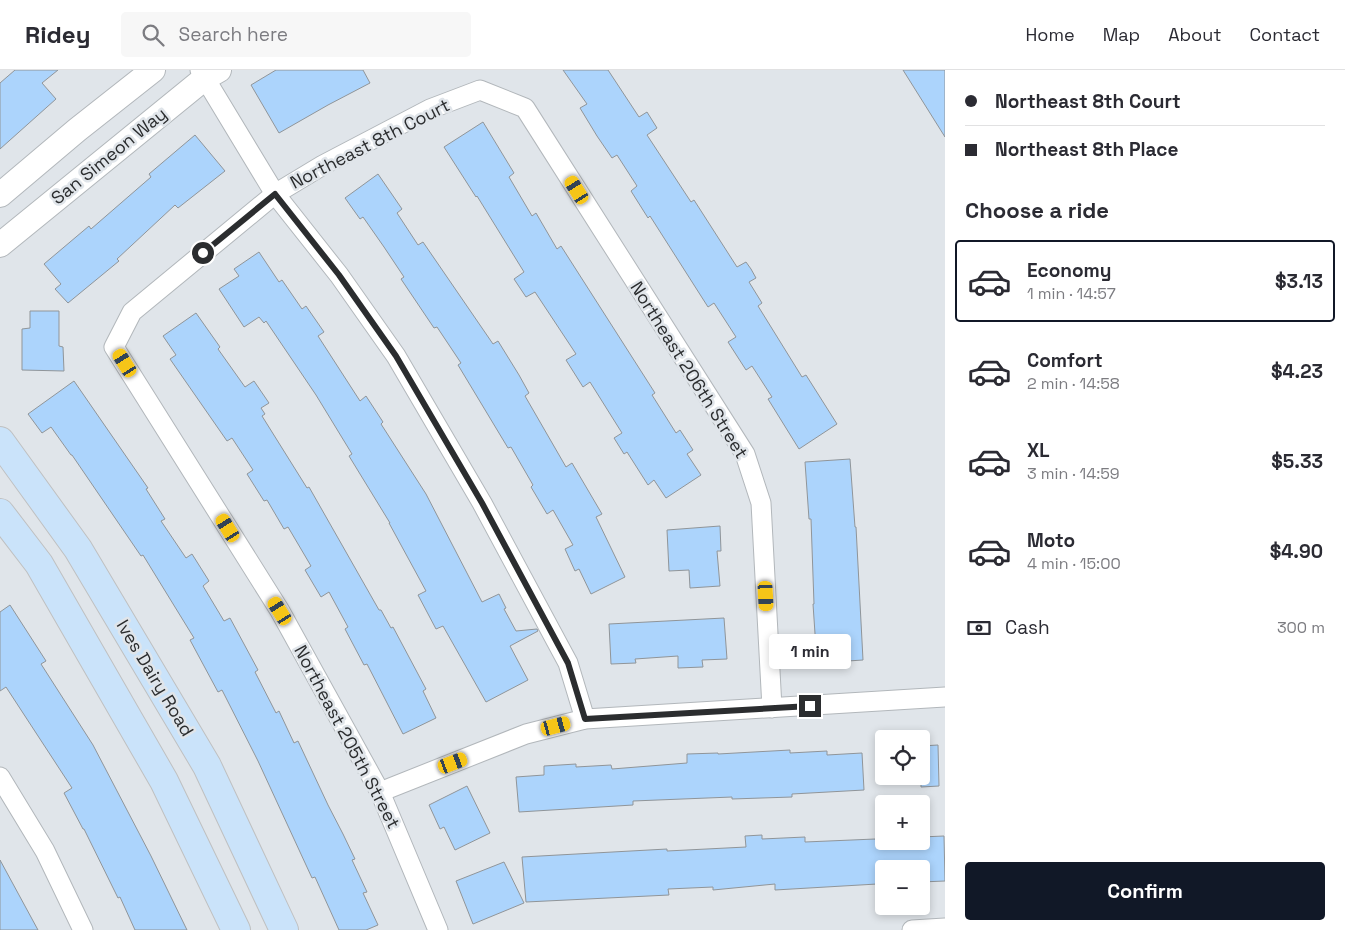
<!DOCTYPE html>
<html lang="en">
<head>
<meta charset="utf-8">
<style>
	body { margin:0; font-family:"Space Grotesk",sans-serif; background:#f7f7f7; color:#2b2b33; height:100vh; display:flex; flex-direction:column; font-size:19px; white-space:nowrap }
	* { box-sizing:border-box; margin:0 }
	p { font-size:16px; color:#7c7c81 }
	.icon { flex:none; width:28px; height:28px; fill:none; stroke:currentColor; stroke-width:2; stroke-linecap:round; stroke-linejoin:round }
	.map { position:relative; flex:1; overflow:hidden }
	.details { display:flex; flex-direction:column; background:#fff; width:400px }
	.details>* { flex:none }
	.banner { display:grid; align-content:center; height:110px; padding:0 20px; background:#fff }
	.fabs { position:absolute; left:875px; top:660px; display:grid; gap:10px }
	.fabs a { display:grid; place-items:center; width:55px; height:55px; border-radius:5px; background:#fff; box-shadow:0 2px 8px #0003; font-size:25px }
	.end { position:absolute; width:22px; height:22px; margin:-11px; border:6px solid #2b2d2f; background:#fff; box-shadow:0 0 0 2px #fff }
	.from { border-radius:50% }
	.bubble { position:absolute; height:35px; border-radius:5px; background:#fff; box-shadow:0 2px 8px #0003; font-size:16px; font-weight:700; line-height:35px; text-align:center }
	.car { position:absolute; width:15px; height:30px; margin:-15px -8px; border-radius:6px; box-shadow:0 0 4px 1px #0007; background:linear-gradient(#f5c518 24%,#345 0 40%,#f5c518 0 76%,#345 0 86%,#f5c518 0) }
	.banner b { display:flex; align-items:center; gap:18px; height:48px; font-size:19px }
	.banner b+b { border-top:1px solid #e1e1e2 }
	.banner i { width:12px; height:12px; background:#2b2b33 }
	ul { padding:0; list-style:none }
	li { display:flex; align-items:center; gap:15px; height:82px; margin:0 10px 8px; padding:0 10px; border:2px solid transparent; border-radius:5px }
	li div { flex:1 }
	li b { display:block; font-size:19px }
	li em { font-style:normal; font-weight:700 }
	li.selected { border-color:#111827 }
	li>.icon { width:45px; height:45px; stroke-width:1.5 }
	h2 { padding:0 20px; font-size:22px; line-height:60px }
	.pay { display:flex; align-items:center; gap:12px; height:55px; padding:0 20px; font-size:19px }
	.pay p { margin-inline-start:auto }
	.button { display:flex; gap:10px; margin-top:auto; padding:10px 20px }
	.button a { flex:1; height:58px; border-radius:5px; background:#111827; color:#fff; font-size:20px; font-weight:700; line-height:58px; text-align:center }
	header { display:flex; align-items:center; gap:30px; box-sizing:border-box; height:70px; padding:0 25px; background:#fff; border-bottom:1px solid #e1e1e2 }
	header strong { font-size:24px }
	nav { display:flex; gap:28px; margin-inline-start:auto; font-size:18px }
	.search { width:350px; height:45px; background:#f7f7f7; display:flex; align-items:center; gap:12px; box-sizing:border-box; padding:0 18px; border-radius:5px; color:#7c7c81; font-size:19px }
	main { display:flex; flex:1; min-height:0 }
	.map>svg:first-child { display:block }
	.building { fill:#acd4fc; stroke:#909599 }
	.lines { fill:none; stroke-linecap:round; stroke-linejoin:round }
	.minor-casing { stroke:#b2b7bb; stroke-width:21 }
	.tertiary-casing { stroke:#b2b7bb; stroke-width:26 }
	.primary-casing { stroke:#bfc0c1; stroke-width:30 }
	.minor { stroke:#fff; stroke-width:19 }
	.tertiary { stroke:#fff; stroke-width:24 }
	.primary { stroke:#cae3fa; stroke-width:28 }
	.route { stroke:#2b2d2f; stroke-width:6 }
	.labels { text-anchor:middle; stroke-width:5; stroke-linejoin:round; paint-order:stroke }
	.street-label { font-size:18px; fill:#2b2d2f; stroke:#e0e5ea }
</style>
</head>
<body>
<header>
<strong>Ridey</strong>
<div class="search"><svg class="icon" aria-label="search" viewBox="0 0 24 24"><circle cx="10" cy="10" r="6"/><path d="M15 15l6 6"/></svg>Search here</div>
<nav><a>Home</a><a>Map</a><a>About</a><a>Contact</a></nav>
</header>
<main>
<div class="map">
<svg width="945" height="860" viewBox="0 0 945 860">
	<rect width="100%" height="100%" fill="#e0e5ea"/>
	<g class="building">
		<polygon points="15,0 58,0 42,13 56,29 0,79 0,13"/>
		<polygon points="276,0 363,0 370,13 328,35 279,63 251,15"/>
		<polygon points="563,0 608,0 639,47 647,42 657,58 647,65 691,132 694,130 737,197 746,192 751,199 756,208 749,212 762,233 758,236 802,307 806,305 837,354 799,379 768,329 772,327 752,296 746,300 728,272 736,267 714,233 708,237 650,146 648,148 631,121 637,116 617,85 612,88 597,66 580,38 587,34"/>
		<polygon points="903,0 945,0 945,67"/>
		<polygon points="483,52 514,103 509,107 532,146 536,143 557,179 561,176 655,323 652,325 676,363 680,360 693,380 687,384 701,405 666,428 654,410 648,415 627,382 624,384 614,368 622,363 590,312 583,317 566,290 576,284 535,222 526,227 514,209 524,202 477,126 476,127 444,77"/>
		<polygon points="195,65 225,101 178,138 175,135 117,189 119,191 68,233 55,219 61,214 44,194 89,156 91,159 151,107 149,104"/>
		<polygon points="378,104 402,139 397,143 418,175 423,172 493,274 498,271 519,305 529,323 525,326 566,397 572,393 602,444 596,447 625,507 591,524 579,499 575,501 565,479 573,475 553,440 547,444 531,417 533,415 511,377 508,378 458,295 461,293 437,257 434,258 401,209 404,207 384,177 363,147 360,149 345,128"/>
		<polygon points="259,182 279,212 282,210 302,239 306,236 324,262 318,266 360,331 366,326 383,352 381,354 426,424 482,532 499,524 506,538 504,539 516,561 537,559 538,561 510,576 528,610 486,632 443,556 436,559 418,525 426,521 389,453 390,453 349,386 352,384 316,325 266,251 264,253 259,247 244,257 219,219 239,206 234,199"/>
		<polygon points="30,241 59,241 59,276 63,277 64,301 22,300 22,259 30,258"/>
		<polygon points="196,243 220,277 218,279 245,317 254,311 269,333 261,338 265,344 262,346 307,418 309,417 379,540 381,540 391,558 393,557 426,619 423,621 436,648 403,664 367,594 364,595 345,559 348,557 329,522 321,527 305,500 311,496 288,457 284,459 267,430 264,431 247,404 253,400 232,368 227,371 170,289 176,285 163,266"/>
		<polygon points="74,311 148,418 146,419 165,449 161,451 186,488 192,484 209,511 203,516 224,551 230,548 258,600 255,602 276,643 279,641 294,673 298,671 328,735 343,764 355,789 352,790 367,822 363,823 378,855 366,860 339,860 315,807 312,808 258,691 222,620 218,622 190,570 194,568 143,485 141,486 72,385 71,385 51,357 42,363 28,344"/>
		<polygon points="850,389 855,457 856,457 863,590 817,593 813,534 814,534 811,449 809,449 805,392"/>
		<polygon points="720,456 721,481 717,481 720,516 690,518 689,500 669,501 667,460"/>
		<polygon points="10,535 46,591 41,594 93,675 151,786 187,860 135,860 120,827 118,828 84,759 83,759 64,723 72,718 6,617 0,621 0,542"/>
		<polygon points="724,548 727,589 702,590 703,597 678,598 678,586 635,589 636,593 611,594 609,554"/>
		<polygon points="938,675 939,716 921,717 921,676"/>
		<polygon points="790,680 790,683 827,681 827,685 862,683 864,720 792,724 792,727 732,729 732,727 633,731 633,735 519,742 516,707 544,705 544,696 576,694 576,697 611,695 612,699 687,693 687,684 718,683 718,684"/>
		<polygon points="467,716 490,763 455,780 444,757 440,759 429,735"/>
		<polygon points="762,765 762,769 805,767 805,772 875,769 876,771 921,771 921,767 944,766 945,811 921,812 921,799 877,799 877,814 775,820 775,814 713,820 713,817 668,819 669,825 526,832 522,787 667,779 667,781 746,777 745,766"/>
		<polygon points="0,790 38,860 0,860"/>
		<polygon points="504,792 524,833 473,854 456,811"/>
	</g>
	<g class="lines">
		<g class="minor-casing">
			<g id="minor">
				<polyline points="200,0 275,124 339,205 396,286 482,433 568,593 585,649"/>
				<polyline points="0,707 45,781 83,860"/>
				<polyline points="380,722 526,664 585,649 945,627"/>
				<polyline points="438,860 380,722 280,541 114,277 132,242 275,124 323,95 430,39 480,20 525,38 745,384 761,433 772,638"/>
				<polyline points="912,860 945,858"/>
			</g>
		</g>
		<g class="tertiary-casing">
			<g id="tertiary">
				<polyline points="0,125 77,60 153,0"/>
				<polyline points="0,175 205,8 219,0"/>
			</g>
		</g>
		<g class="primary-casing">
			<g id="primary">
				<polyline points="0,371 78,479 207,696 284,860"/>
				<polyline points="0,443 39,494 164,711 236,860"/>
			</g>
		</g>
		<use href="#minor" class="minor"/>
		<use href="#tertiary" class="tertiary"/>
		<use href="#primary" class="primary"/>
	</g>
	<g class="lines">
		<polyline class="route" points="203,183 275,124 339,205 396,286 482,433 568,593 585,649 810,636"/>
	</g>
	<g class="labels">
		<g class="street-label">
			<text transform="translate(370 74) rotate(-27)" y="6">Northeast 8th Court</text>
			<text transform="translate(109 86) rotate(-39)" y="6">San Simeon Way</text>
			<text transform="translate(689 300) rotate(58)" y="6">Northeast 206th Street</text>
			<text transform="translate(155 608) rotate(59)" y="6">Ives Dairy Road</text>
			<text transform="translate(347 667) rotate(62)" y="6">Northeast 205th Street</text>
		</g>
	</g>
</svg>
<div class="fabs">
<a><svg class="icon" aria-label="locate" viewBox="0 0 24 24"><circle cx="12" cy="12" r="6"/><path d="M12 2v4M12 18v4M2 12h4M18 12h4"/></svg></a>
<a>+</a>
<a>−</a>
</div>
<i class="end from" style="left:203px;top:183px"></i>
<i class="end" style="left:810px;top:636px"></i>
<div class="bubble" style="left:769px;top:564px;width:82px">1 min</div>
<i class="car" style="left:577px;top:120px;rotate:328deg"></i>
<i class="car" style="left:125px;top:293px;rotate:328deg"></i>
<i class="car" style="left:228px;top:458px;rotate:328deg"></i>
<i class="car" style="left:766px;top:526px;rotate:177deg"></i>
<i class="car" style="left:280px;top:541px;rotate:328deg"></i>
<i class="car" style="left:556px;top:656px;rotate:75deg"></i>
<i class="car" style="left:453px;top:693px;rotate:69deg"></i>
</div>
<section class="details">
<div class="banner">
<b><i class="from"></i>Northeast 8th Court</b>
<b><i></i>Northeast 8th Place</b>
</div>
<h2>Choose a ride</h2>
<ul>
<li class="selected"><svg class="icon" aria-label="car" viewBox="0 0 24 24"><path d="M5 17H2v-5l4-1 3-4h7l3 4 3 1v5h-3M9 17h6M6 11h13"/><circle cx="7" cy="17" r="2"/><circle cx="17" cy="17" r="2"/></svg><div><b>Economy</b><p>1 min · 14:57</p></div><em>$3.13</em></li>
<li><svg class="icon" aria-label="car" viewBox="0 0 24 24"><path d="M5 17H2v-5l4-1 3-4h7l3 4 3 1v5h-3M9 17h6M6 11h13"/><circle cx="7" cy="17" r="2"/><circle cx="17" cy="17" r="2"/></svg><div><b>Comfort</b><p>2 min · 14:58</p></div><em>$4.23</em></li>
<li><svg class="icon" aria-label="car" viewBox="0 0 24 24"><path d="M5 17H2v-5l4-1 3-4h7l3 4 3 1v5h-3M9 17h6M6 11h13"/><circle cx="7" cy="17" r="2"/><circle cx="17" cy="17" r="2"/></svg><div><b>XL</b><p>3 min · 14:59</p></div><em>$5.33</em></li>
<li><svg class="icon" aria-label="car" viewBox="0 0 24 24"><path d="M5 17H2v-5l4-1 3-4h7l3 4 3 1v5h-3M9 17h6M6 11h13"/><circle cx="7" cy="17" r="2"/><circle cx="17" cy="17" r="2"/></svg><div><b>Moto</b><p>4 min · 15:00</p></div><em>$4.90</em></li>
</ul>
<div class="pay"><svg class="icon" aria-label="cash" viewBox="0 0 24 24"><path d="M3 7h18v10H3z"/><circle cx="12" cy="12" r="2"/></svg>Cash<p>300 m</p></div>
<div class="button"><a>Confirm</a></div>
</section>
</main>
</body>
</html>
